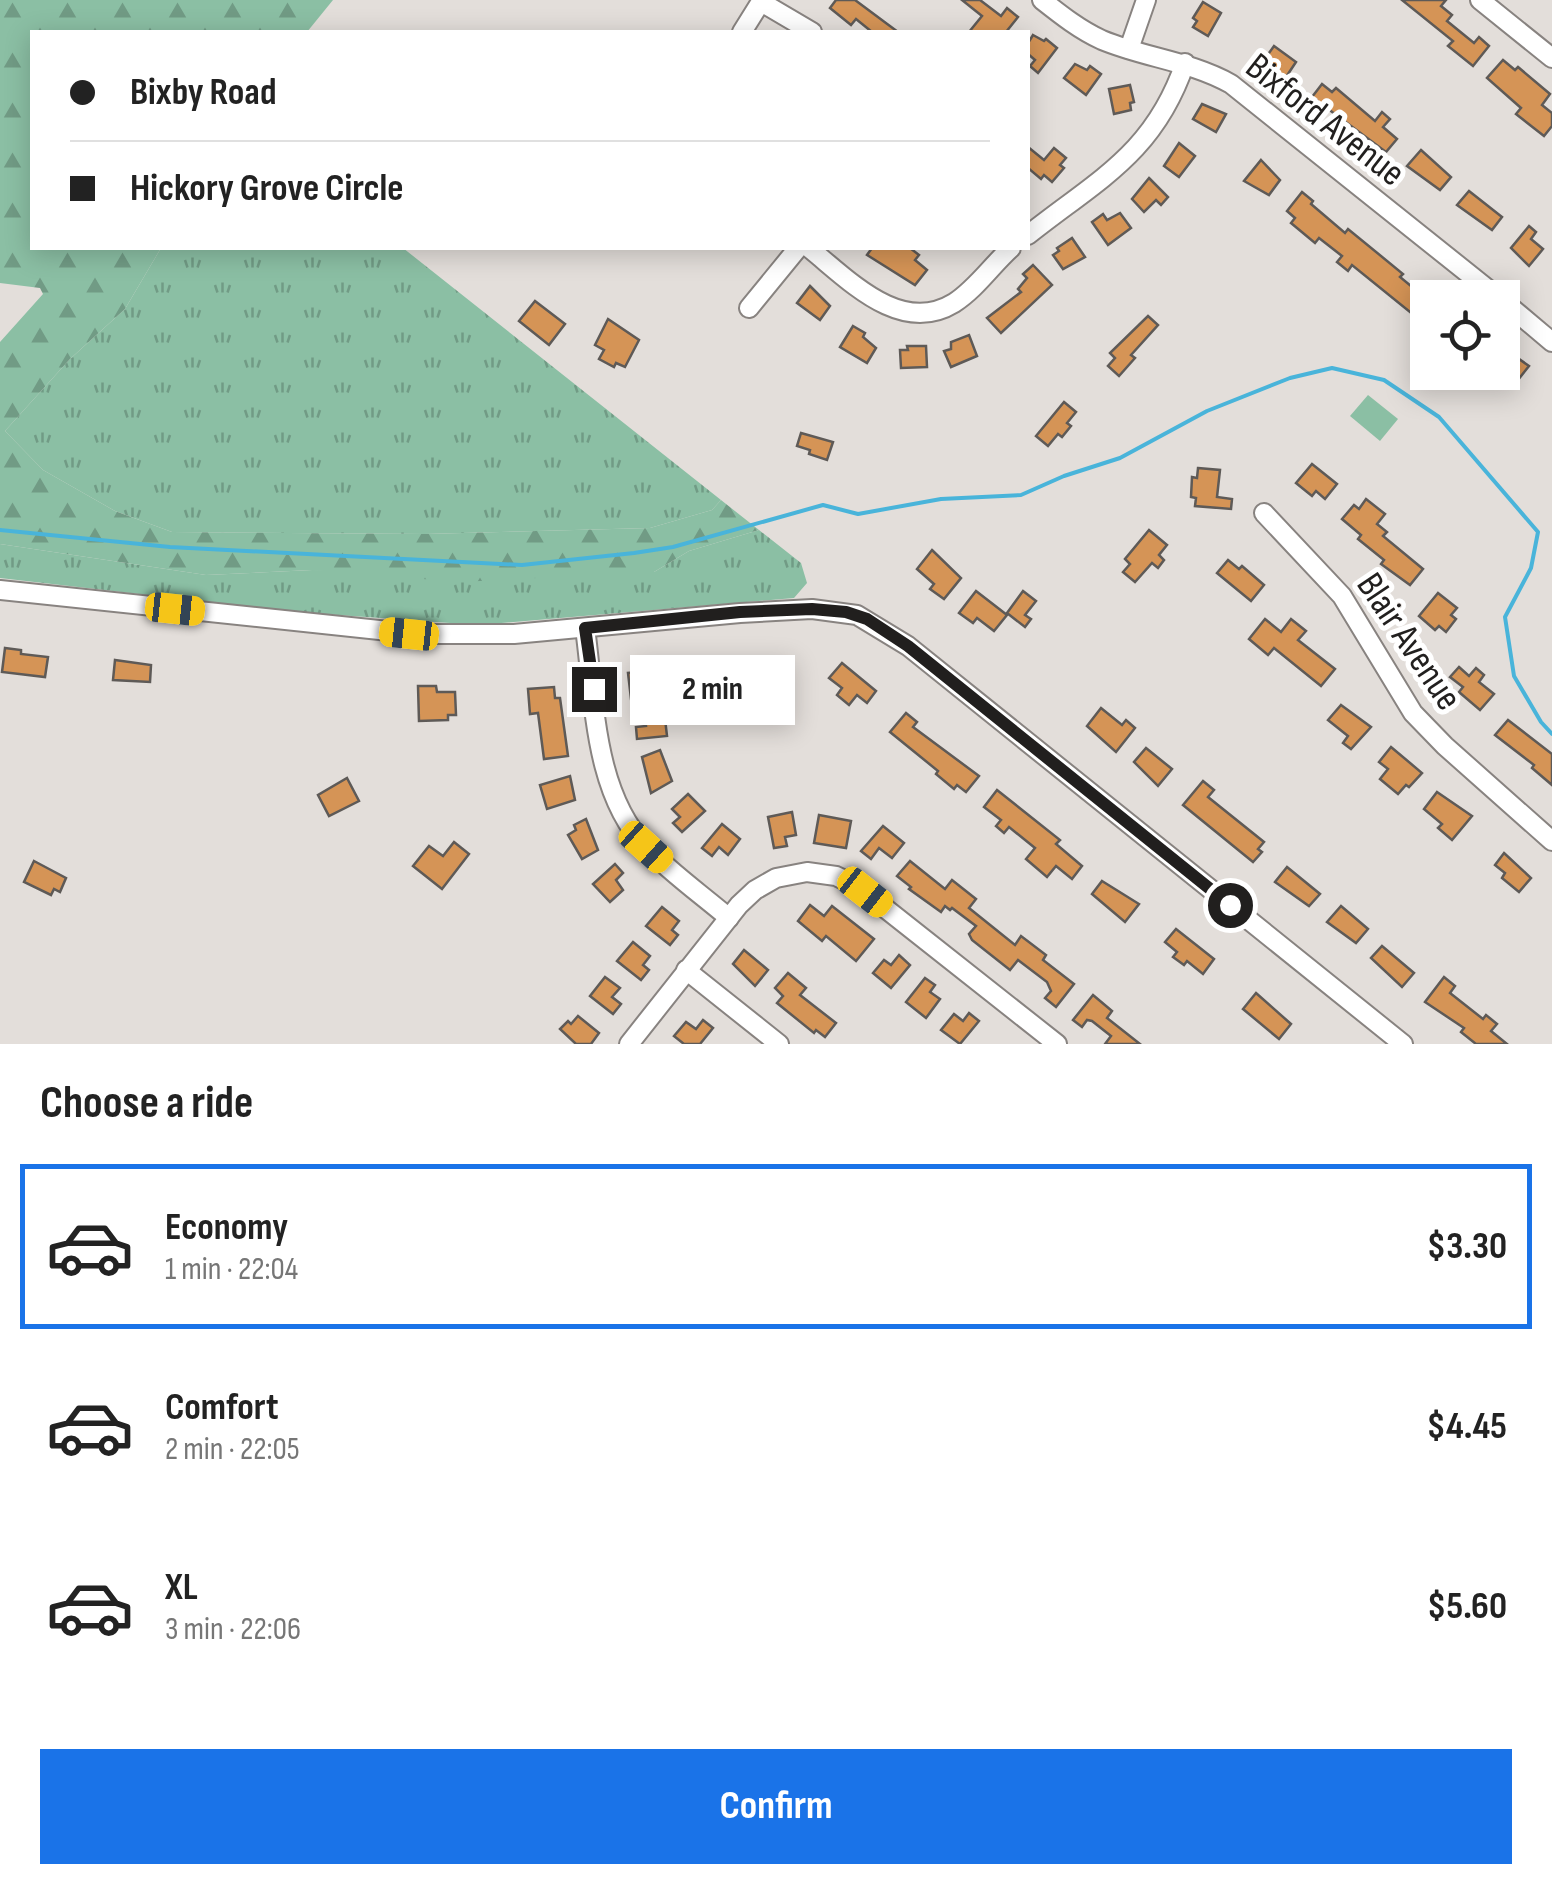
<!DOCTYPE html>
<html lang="en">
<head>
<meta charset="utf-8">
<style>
	body { margin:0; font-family:"Sofia Sans Condensed",sans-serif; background:#f2f2f2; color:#222; height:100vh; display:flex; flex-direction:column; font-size:38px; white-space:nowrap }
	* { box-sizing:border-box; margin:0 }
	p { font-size:32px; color:#767676 }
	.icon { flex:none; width:55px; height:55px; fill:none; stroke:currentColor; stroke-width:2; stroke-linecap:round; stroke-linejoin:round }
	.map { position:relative; height:1044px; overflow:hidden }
	.details { display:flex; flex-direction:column; background:#fff; flex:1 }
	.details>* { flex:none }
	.banner { position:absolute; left:30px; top:30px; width:1000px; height:220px; border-radius:0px; box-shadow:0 5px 25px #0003; display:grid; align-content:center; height:220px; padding:0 40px; background:#fff }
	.tools { position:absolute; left:1410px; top:280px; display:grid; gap:20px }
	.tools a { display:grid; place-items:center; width:110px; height:110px; border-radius:0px; background:#fff; box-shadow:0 5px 25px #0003; font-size:50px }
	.end { position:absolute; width:45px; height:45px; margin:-22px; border:12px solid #211f1e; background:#fff; box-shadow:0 0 0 5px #fff }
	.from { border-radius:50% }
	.bubble { position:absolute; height:70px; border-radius:0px; background:#fff; box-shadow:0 5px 25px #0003; font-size:32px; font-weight:700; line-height:70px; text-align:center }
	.car { position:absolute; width:30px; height:60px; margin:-30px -15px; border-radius:12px; box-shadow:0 0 8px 2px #0007; background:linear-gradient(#f5c518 24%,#345 0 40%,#f5c518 0 76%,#345 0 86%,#f5c518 0) }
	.banner b { display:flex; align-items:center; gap:35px; height:95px; font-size:38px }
	.banner b+b { border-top:2px solid #e0e0e0 }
	.banner i { width:25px; height:25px; background:#222 }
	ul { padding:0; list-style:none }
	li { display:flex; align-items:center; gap:30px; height:165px; margin:0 20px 15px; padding:0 20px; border:5px solid transparent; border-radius:0px }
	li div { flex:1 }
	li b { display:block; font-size:38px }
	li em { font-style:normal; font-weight:700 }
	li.active { border-color:#1a73e8 }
	li>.icon { width:90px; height:90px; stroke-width:1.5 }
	h2 { padding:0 40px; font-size:45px; line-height:120px }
	.cta { display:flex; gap:20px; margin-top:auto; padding:20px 40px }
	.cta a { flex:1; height:115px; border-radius:0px; background:#1a73e8; color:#fff; font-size:40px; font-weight:700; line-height:115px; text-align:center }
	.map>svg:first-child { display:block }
	.grass { fill:url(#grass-tufts) }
	.forest { fill:url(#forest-firs) }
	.pitch { fill:#8bbfa4 }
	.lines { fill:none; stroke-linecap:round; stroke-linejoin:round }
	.stream { stroke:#49b4da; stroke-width:4 }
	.building { fill:#d59456; stroke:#5e5a57; stroke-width:2.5 }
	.minor-casing { stroke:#888380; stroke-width:22 }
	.minor { stroke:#fff; stroke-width:18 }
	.route { stroke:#211f1e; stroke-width:12 }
	.labels { text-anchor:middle; stroke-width:10; stroke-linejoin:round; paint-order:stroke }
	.street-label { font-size:38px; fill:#211f1e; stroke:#fff }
</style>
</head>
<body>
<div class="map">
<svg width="1552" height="1044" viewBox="0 0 1552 1044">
	<defs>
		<pattern id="grass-tufts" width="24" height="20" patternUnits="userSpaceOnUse" patternTransform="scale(2.5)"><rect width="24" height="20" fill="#8bbfa4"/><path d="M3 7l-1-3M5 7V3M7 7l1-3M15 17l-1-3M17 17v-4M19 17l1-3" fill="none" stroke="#719b85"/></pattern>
		<pattern id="forest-firs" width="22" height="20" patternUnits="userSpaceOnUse" patternTransform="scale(2.5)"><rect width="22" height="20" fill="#8bbfa4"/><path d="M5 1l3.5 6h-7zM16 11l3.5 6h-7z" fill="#719b85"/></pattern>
	</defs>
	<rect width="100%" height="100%" fill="#e3deda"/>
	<g class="grass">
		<polygon points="161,248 403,248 721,500 712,510 650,528 425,534 172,532 115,511 43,470 5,431 70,359 125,309"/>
		<polygon points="759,530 801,563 807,583 794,598 478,625 296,612 0,578 0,544 206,575 312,570 654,572 689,551"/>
	</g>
	<polygon class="forest" points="0,0 333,0 307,32 32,32 32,248 161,248 125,309 70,359 5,431 43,470 115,511 172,532 425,534 650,528 712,510 721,500 759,530 689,551 654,572 460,582 312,570 206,575 0,544 0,342 43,294 40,288 0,283"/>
	<polygon class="pitch" points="1368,395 1398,419 1380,441 1350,416"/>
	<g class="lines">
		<polyline class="stream" points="0,530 170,547 522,565 634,553 673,547 823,505 858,514 941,499 1021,495 1064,476 1120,458 1207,411 1290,378 1332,368 1384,380 1439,417 1538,532 1531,568 1505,617 1514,676 1541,722 1552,734"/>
	</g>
	<g class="building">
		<polygon points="836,0 855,0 898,32 872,32 856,19 851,25 830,8"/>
		<polygon points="962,0 980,0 1001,16 1007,8 1018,17 1006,32 969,32 982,16"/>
		<polygon points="1402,0 1446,0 1441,6 1452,15 1447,21 1474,43 1479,37 1489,46 1473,66 1448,46 1453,41"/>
		<polygon points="1203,2 1221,13 1208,36 1193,27 1197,21 1193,18"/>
		<polygon points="1033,35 1044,41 1046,39 1057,48 1038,73 1030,66 1035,60 1028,54 1028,43"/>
		<polygon points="1274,46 1296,62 1286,77 1261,64"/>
		<polygon points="1503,60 1515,70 1518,67 1550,94 1542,105 1552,113 1552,126 1544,136 1516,114 1521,108 1487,78"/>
		<polygon points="1075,64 1087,70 1090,66 1101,74 1086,95 1064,78"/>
		<polygon points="1322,84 1332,92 1336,88 1375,121 1382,112 1390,119 1383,127 1397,139 1386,152 1312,97"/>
		<polygon points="1130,85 1134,102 1130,103 1131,110 1114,114 1109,89"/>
		<polygon points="1202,104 1226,114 1216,132 1193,119"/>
		<polygon points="1179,143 1195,156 1179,177 1164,166"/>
		<polygon points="1028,147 1044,160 1054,148 1066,158 1060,165 1064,168 1052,182 1044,175 1041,179 1028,168"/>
		<polygon points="1421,150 1451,177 1440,190 1407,166"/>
		<polygon points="1261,160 1280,180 1269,195 1244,181"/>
		<polygon points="1149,178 1168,197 1161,205 1156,200 1144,212 1132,199"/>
		<polygon points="1469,191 1502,217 1492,230 1457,205"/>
		<polygon points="1302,192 1313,201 1311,204 1345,233 1348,229 1403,274 1400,277 1423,296 1410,312 1352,265 1348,271 1337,262 1342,256 1319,238 1315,243 1291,223 1295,218 1287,211"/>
		<polygon points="1120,213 1131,228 1108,245 1092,222 1103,214 1107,220"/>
		<polygon points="1529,226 1536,232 1531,239 1543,249 1529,266 1511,248"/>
		<polygon points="1072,238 1085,257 1063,269 1053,255 1059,251 1057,248"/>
		<polygon points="872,248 910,248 919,255 915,260 927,270 915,285 867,255"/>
		<polygon points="1033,265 1052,285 1001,333 987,318 1021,292 1018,289 1027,278 1023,274"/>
		<polygon points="810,286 830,306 820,320 797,303"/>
		<polygon points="535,301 565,324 549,345 519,321"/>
		<polygon points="1148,316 1158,325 1131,355 1135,358 1119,376 1108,366 1115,358 1110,353"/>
		<polygon points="608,319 639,340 625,367 616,363 614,367 599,359 604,350 595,345"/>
		<polygon points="853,326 865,333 863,337 876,348 867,363 840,347"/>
		<polygon points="969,335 977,356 951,367 944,351 951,349 951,342"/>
		<polygon points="907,346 926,346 927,367 901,368 900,350 908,350"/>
		<polygon points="1502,347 1529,366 1514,385 1502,376"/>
		<polygon points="1064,402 1076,412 1067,423 1071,426 1062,437 1058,434 1048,446 1036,436"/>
		<polygon points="801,433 833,442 827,460 809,454 810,450 797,446"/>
		<polygon points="1312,464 1337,484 1325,499 1316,491 1312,496 1296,483"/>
		<polygon points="1198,468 1220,470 1217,497 1232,499 1231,509 1195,506 1196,498 1191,497 1192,477 1197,478"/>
		<polygon points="1366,499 1385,514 1377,524 1387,532 1383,536 1423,569 1410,585 1381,564 1384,560 1358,539 1361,535 1342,519 1354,505 1359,509"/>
		<polygon points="1149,530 1167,545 1159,555 1164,560 1158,568 1152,563 1135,582 1123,572 1130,564 1125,559"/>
		<polygon points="932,550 961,578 944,599 930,589 934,584 917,569"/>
		<polygon points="1228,560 1239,569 1242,566 1264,585 1251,601 1217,573"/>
		<polygon points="976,591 1007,615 994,631 977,618 973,623 959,613"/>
		<polygon points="1023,591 1036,601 1025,615 1031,619 1025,627 1007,613"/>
		<polygon points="1438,593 1457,608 1451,615 1456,619 1446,632 1439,626 1435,630 1419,616"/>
		<polygon points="1265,619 1281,632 1291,619 1306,631 1298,640 1335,669 1321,686 1274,648 1268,655 1249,639"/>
		<polygon points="5,648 21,650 21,654 48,657 45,677 2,672"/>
		<polygon points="115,660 151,665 150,682 113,680"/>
		<polygon points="842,663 876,691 867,703 857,695 849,705 837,695 842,688 829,678"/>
		<polygon points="1459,667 1469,676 1476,668 1484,675 1479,682 1494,694 1480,710 1459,692 1463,687 1450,677"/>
		<polygon points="653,671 656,711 664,710 667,736 637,739 636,727 646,726 642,698 631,699 628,673"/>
		<polygon points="418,686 436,686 437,692 455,692 456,715 448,715 448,720 419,721"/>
		<polygon points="554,687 555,698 560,698 568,756 544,759 538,713 530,714 528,689"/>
		<polygon points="1341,705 1371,727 1351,749 1343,743 1348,736 1328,720"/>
		<polygon points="1101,708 1122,725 1126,720 1135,728 1116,752 1087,726"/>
		<polygon points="906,713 917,722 913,727 979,776 966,792 957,785 954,789 936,774 938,771 890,732"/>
		<polygon points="1508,720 1552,754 1552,785 1532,768 1534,765 1495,735"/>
		<polygon points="1391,747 1422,773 1409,787 1406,785 1398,794 1380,779 1388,769 1379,762"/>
		<polygon points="1146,748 1172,769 1158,786 1134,762"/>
		<polygon points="660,750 672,781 651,793 642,757"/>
		<polygon points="570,776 575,800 547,809 540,785"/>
		<polygon points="347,778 359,801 329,816 318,795"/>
		<polygon points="1203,781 1214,790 1208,797 1264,842 1258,849 1262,852 1253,862 1183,805"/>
		<polygon points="997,790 1060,840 1056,844 1082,866 1072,879 1056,866 1047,877 1026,859 1035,848 1009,827 1004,833 996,826 1001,820 984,807"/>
		<polygon points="1437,792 1472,816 1452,840 1438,828 1442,824 1424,809"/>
		<polygon points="688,794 705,811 682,832 673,823 680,817 672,809"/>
		<polygon points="792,812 796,835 785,837 787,846 774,848 768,817"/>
		<polygon points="819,815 851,821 846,848 814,843"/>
		<polygon points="586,819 598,850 582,859 568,835 576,830 574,825"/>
		<polygon points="722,824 740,839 728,855 719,847 712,856 702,848"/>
		<polygon points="883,826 904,843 892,858 879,848 871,859 861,851"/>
		<polygon points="454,842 469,854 442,889 413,866 429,846 443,856"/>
		<polygon points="1504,853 1531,878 1519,892 1502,878 1505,873 1495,865"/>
		<polygon points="34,861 66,878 60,892 54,889 51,895 24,882"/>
		<polygon points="910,861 945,889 952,880 976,899 969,908 1015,945 1021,936 1046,955 1043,960 1074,984 1056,1007 1045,998 1051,991 1047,982 1018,960 1010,970 972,940 969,934 976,926 952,908 950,910 945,906 941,912 909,889 911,887 897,876"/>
		<polygon points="615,864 623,873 616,880 623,890 610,902 593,884"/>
		<polygon points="1287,867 1320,894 1309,906 1275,882"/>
		<polygon points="1102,881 1139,904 1125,922 1092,894"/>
		<polygon points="810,905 824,916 832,906 874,939 856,961 826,936 822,941 798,921"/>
		<polygon points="1341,906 1368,929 1356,943 1327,922"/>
		<polygon points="662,907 679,921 672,930 678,935 670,945 646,926"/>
		<polygon points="1176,929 1214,959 1203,974 1187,961 1184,965 1173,957 1177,952 1165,942"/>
		<polygon points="633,942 650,956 643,965 649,970 641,980 617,961"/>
		<polygon points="1382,946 1414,973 1402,987 1371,958"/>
		<polygon points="744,950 768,970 755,986 733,964"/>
		<polygon points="899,955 910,965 891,988 873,973 884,960 891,965"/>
		<polygon points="788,973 806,988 800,995 836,1023 825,1037 816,1030 814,1033 777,1003 783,996 775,988"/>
		<polygon points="605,977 620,988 612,997 621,1004 613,1014 590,996"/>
		<polygon points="1444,977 1455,986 1450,993 1483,1019 1486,1015 1497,1024 1491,1031 1507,1044 1476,1044 1461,1032 1464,1028 1425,1002"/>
		<polygon points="925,978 935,985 930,992 940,999 926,1018 906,1002"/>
		<polygon points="1256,993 1291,1024 1279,1039 1243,1009"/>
		<polygon points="1093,995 1112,1011 1107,1018 1140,1044 1105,1044 1111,1036 1092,1021 1087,1020 1082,1027 1073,1020"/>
		<polygon points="969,1013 979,1021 960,1044 941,1030 954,1014 963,1021"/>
		<polygon points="578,1016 599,1033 591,1044 576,1044 560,1029 568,1021 571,1024"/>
		<polygon points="703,1020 713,1028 700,1044 684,1044 674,1036 686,1022 696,1029"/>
	</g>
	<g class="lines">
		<g class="minor-casing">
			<g id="minor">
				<path d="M1042,0C1061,15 1080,30 1102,40C1145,58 1190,61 1231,84L1499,298"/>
				<polyline points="1480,0 1552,58"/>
				<polyline points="761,2 812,32"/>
				<polyline points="742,32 762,0"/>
				<polyline points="1129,49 1146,0"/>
				<path d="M1028,235C1097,180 1154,154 1185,63"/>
				<path d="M809,248C848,279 900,336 954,303C976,289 992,265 1011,248"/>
				<polyline points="1502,300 1552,342"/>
				<polyline points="749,308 798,248"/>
				<polyline points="1264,513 1342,596 1413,713 1445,746 1552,841"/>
				<polyline points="0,590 417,634 514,634 740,613 812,609 857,615 908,646 1403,1044"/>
				<path d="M585,628C595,700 593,792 647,848C671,873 702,895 729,918"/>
				<polyline points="686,970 779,1044"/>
				<polyline points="629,1044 739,905 755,890 776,878 807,872 836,876 857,886 1057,1044"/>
			</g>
		</g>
		<use href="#minor" class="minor"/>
	</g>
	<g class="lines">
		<polyline class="route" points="594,689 585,628 740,612 812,609 846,612 867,619 908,646 1230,905"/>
	</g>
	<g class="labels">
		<g class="street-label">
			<text transform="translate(1326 119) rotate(38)" y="13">Bixford Avenue</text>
			<text transform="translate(1410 641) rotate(56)" y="13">Blair Avenue</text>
		</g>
	</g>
</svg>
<div class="tools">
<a><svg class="icon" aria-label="locate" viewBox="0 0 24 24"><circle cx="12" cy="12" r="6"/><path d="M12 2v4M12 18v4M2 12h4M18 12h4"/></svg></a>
</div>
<i class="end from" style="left:1230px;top:905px"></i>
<i class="end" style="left:594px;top:689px"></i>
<div class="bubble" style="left:630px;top:655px;width:165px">2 min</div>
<i class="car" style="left:175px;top:609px;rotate:96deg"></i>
<i class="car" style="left:409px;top:634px;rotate:276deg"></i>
<i class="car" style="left:646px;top:847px;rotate:132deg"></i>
<i class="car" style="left:865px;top:892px;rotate:128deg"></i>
<div class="banner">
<b><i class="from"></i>Bixby Road</b>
<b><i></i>Hickory Grove Circle</b>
</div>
</div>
<section class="details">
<h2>Choose a ride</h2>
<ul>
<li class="active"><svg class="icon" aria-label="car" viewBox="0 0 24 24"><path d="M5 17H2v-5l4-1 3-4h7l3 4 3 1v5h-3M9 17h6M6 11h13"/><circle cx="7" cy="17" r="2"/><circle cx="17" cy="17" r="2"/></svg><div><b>Economy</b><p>1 min · 22:04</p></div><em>$3.30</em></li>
<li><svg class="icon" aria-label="car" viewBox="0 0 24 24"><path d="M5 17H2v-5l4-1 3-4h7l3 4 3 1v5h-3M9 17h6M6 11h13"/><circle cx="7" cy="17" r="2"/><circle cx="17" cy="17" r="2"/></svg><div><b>Comfort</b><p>2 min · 22:05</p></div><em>$4.45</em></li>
<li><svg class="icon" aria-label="car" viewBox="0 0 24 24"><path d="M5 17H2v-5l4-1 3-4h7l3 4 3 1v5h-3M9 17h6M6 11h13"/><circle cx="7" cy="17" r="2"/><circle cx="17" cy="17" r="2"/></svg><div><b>XL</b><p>3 min · 22:06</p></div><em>$5.60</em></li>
</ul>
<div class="cta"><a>Confirm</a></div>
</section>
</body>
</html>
